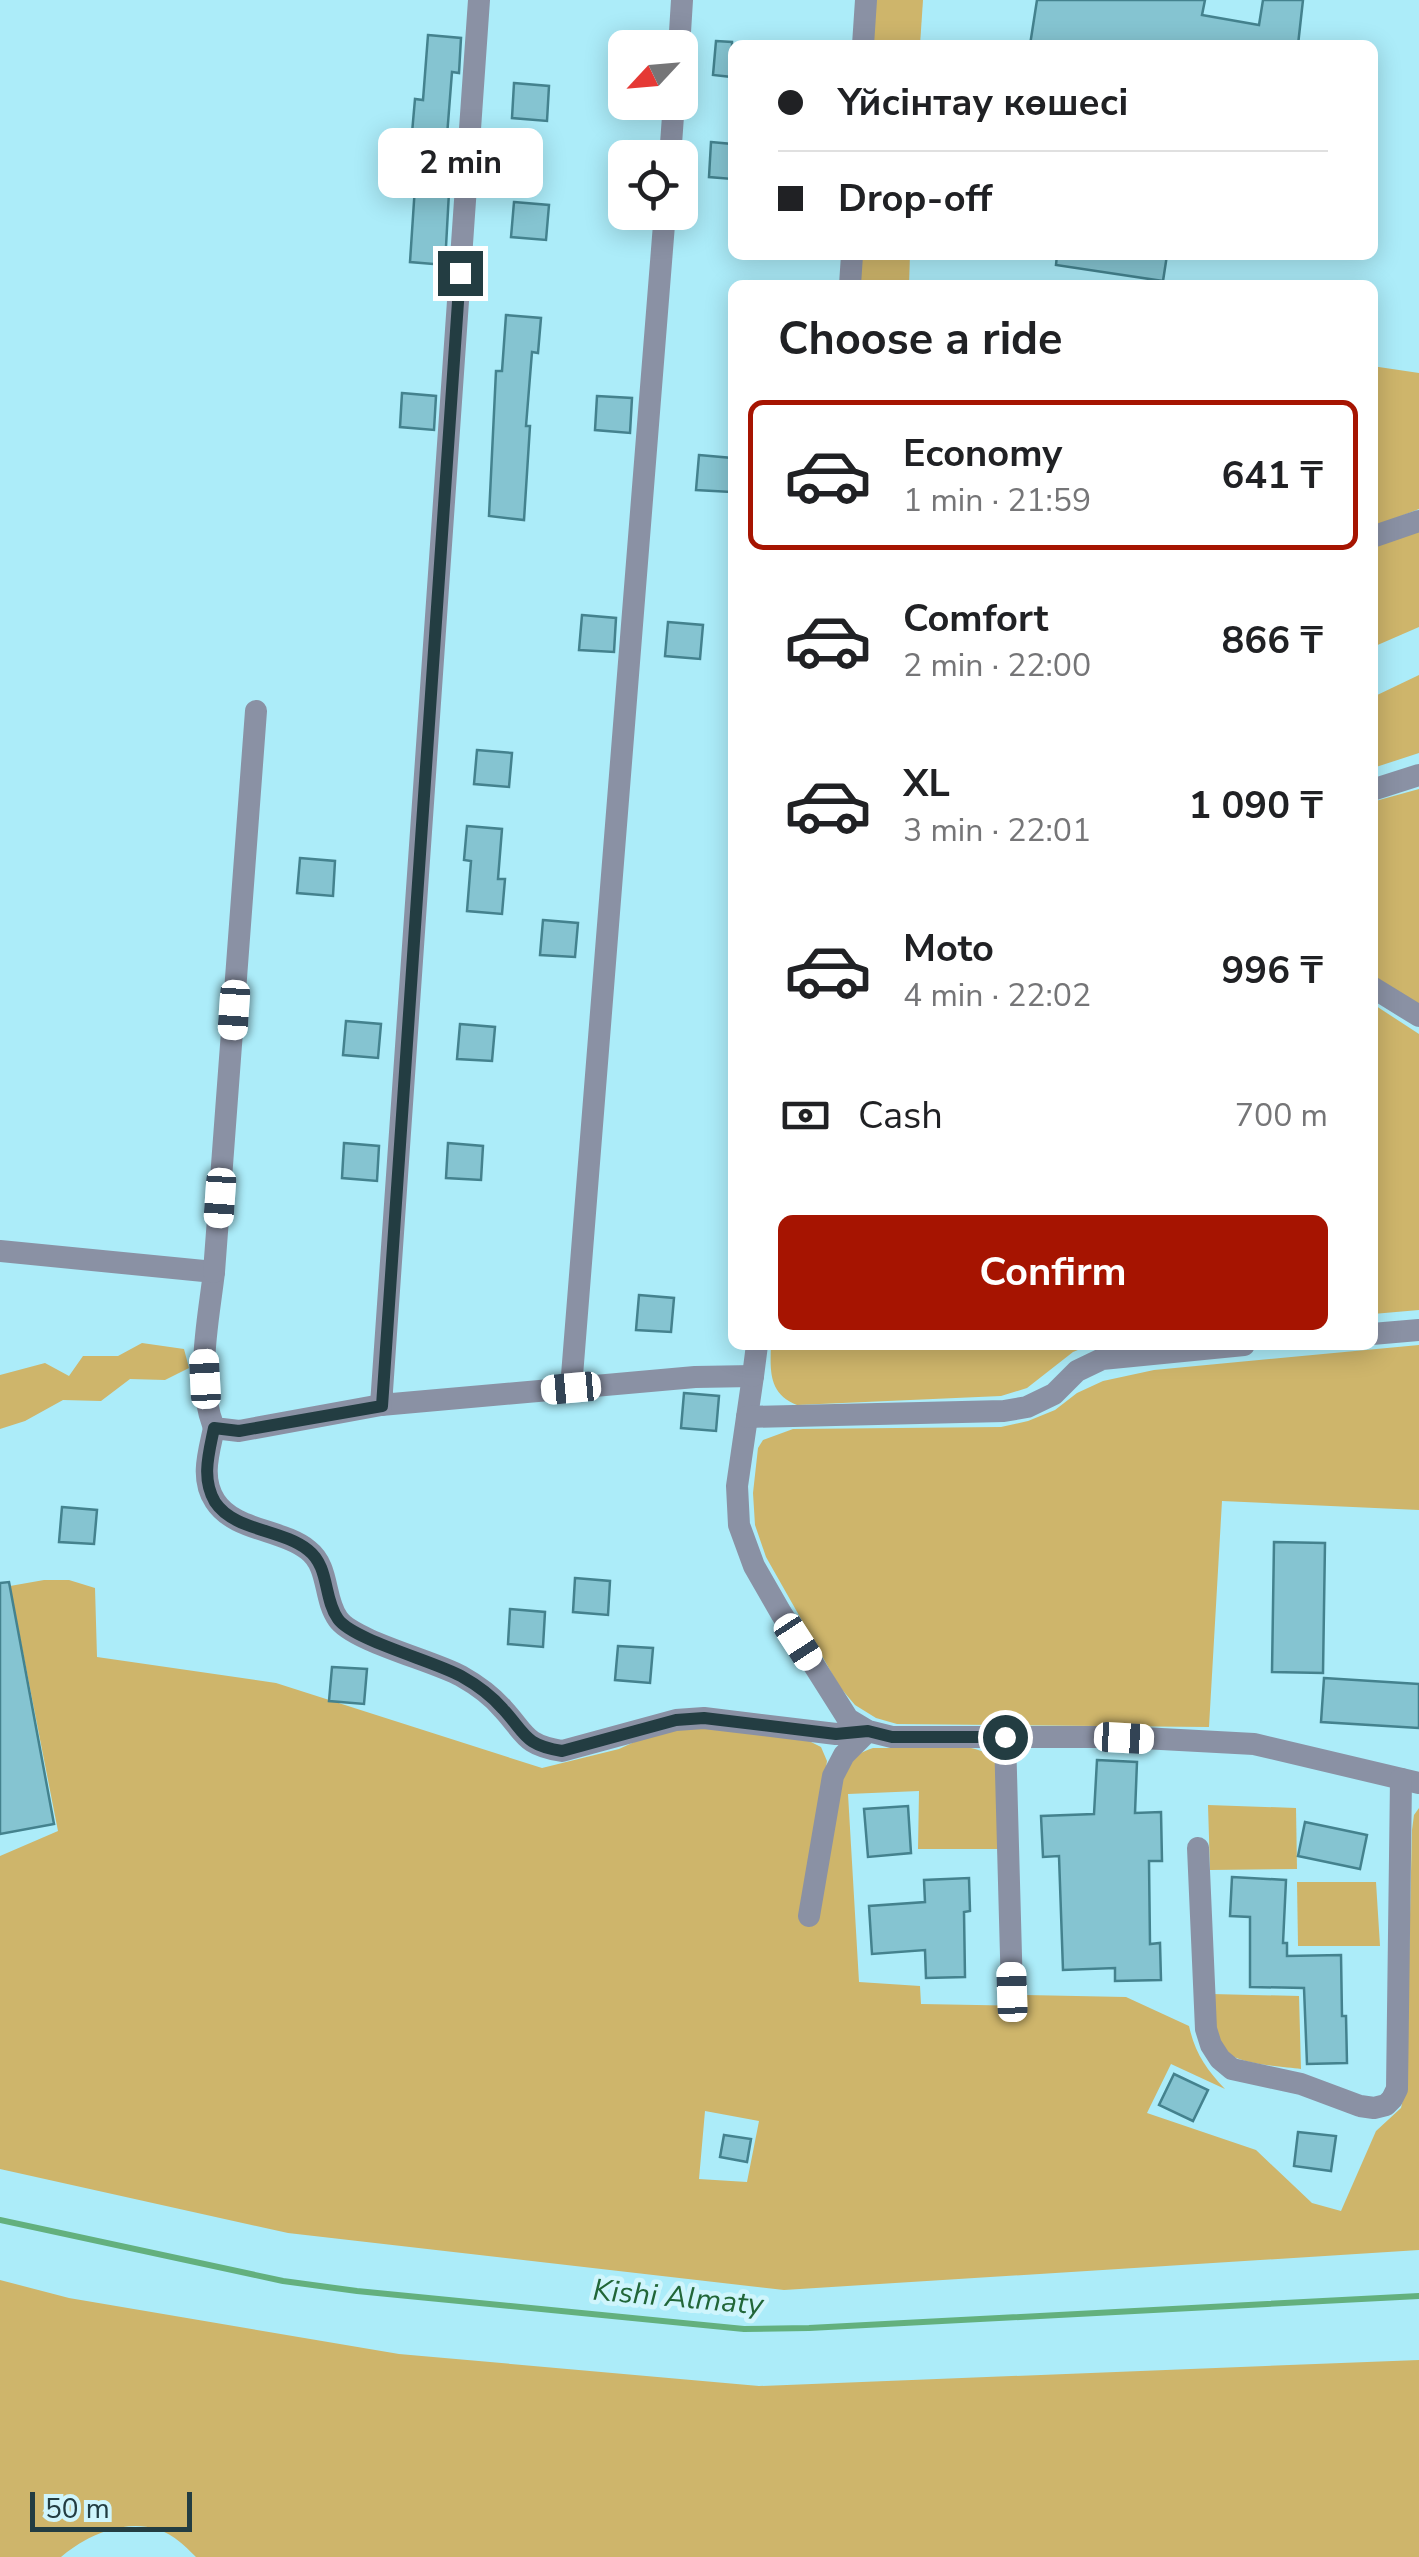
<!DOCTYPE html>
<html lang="en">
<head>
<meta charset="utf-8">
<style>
	body { margin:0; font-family:"Nunito Sans",sans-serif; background:#f6f6f6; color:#202124; height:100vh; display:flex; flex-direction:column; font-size:38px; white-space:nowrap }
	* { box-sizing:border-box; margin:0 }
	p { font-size:32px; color:#757577 }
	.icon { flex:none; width:55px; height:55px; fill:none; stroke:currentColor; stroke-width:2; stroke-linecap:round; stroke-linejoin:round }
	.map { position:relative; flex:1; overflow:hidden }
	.drawer { position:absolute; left:728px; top:280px; width:650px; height:1070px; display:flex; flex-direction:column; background:#fff; border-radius:15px; box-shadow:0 5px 25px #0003 }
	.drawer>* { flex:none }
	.hud { position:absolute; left:728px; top:40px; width:650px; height:220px; border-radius:15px; box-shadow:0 5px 25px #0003; display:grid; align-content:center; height:220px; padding:0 50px; background:#fff }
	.needle { width:65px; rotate:244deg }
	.tools { position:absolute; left:608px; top:30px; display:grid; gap:20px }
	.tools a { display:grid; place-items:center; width:90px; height:90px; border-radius:15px; background:#fff; box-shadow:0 5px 25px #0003; font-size:50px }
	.scale { position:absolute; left:30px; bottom:25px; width:162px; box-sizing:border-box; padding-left:10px; border:5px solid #233d42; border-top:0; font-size:28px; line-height:35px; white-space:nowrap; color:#233d42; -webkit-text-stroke:8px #cff5fc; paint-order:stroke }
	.end { position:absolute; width:45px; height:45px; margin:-22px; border:12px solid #233d42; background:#fff; box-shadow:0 0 0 5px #fff }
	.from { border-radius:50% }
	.bubble { position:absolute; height:70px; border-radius:15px; background:#fff; box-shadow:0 5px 25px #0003; font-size:32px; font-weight:700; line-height:70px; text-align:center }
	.car { position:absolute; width:30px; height:60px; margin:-30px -15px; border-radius:12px; box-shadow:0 0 8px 2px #0007; background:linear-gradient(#fff 24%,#345 0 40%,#fff 0 76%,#345 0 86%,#fff 0) }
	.hud b { display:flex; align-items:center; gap:35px; height:95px; font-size:38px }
	.hud b+b { border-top:2px solid #e0e0e0 }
	.hud i { width:25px; height:25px; background:#202124 }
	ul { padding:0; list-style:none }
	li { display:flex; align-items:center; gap:30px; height:150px; margin:0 20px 15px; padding:0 30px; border:5px solid transparent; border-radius:15px }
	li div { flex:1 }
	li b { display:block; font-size:38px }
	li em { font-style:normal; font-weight:700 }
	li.active { border-color:#a61401 }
	li>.icon { width:90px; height:90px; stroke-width:1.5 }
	h2 { padding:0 50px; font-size:45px; line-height:120px }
	.pay { display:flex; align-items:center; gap:25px; height:110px; padding:0 50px; font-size:38px }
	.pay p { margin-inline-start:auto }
	.cta { display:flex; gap:20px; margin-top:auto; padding:20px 50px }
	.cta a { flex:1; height:115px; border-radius:15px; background:#a61401; color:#fff; font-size:40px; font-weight:700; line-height:115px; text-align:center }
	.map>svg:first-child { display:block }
	.green { fill:#ceb56b; fill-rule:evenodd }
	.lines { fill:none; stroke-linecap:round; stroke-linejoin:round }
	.stream { stroke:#63b07e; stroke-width:6 }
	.building { fill:#85c4d1; stroke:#44828e; stroke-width:2.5 }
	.minor { stroke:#8a91a4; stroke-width:22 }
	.route { stroke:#233d42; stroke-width:12 }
	.labels { text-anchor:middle; stroke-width:9; stroke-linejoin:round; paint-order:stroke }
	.water-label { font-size:30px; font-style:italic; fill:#216638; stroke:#cff5fc }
</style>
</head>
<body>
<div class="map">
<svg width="1419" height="2557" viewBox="0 0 1419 2557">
	<rect width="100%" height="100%" fill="#acecf9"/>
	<g class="green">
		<polygon points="874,0 923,0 920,45 872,45"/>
		<polygon points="861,255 910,255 909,285 859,285"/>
		<polygon points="1372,366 1419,373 1419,509 1373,527"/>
		<polygon points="1419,527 1419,627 1373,647 1372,543"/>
		<polygon points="1419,675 1419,753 1373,768 1373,697"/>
		<polygon points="1419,789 1419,1004 1373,976 1372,802"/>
		<polygon points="1373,1004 1419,1034 1419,1310 1373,1314"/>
		<polygon points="142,1343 184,1349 189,1368 165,1380 130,1379 101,1401 63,1400 25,1421 0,1429 0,1375 45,1363 69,1376 83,1356 118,1356"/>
		<path d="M771,1345H1090L1073,1352L1027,1388L1001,1396L797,1405C769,1394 770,1372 771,1345Z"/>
		<polygon points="1419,1345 1419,1510 1222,1501 1209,1727 897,1724 876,1718 855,1705 839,1686 766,1557 755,1525 753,1493 758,1448 763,1440 793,1429 1001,1427 1028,1421 1055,1410 1077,1393 1103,1381 1154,1370"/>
		<path d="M44,1580H69L95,1588L97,1657L276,1683L542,1768L619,1749L654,1733L696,1727L809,1741L821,1747L827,1761L802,1924L815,1925C820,1890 828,1788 848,1764C855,1756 863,1751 873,1748H971C982,1751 992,1753 997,1764L998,1849H918L919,1791L848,1794L859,1982L920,1986L921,2004L1025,2006L1026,1995L1126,1997L1189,2026C1195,2053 1206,2069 1225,2089L1171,2064L1147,2113L1256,2150L1312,2203L1341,2211L1376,2131L1401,2108L1406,2086L1412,1830L1414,1815L1419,1808V2250L784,2290L288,2233L0,2169V1856L58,1831L10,1586ZM705,2111L759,2121L747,2182L699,2179Z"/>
		<polygon points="1208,1805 1296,1808 1297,1869 1210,1870"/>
		<polygon points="1297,1882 1376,1882 1380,1946 1298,1946"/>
		<path d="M1212,1994L1299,1996L1301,2069C1281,2066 1235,2065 1224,2049C1214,2034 1214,2011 1212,1994Z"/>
		<path d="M0,2280L69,2298L399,2354L759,2386L1419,2360V2557H196C185,2546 173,2534 157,2529C123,2519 87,2535 61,2557H0Z"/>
	</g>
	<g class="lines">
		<polyline class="stream" points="0,2220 283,2281 357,2291 744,2329 809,2328 1419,2296"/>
	</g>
	<g class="building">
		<polygon points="1037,0 1205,0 1202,15 1259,25 1263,0 1303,0 1298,45 1030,45"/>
		<polygon points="428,35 461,38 459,73 452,72 447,136 412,133 415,99 423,100"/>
		<polygon points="716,41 732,42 732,77 713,75"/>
		<polygon points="514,83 549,86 547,121 512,118"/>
		<polygon points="711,142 732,144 732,179 709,177"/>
		<polygon points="416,171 450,174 445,265 410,262"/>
		<polygon points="514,202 549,205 546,240 511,237"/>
		<polygon points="1057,255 1167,255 1163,281 1056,265"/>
		<polygon points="506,315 541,318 538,353 532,352 526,426 530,426 524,520 489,516 496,371 502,371"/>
		<polygon points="402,393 436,396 434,430 400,427"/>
		<polygon points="597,396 632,398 630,433 595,430"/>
		<polygon points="699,455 732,458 731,492 696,490"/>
		<polygon points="582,615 616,618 614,652 579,650"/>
		<polygon points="668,622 703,625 700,659 665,656"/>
		<polygon points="477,750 512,753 509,787 474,784"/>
		<polygon points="467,826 502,829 498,879 505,879 502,914 467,911 471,861 464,860"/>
		<polygon points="300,858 335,861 333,896 297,893"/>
		<polygon points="543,920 578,923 575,957 540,955"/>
		<polygon points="346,1021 381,1024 378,1058 343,1055"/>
		<polygon points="460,1024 495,1027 492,1061 457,1059"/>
		<polygon points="344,1143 379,1146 377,1181 342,1178"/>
		<polygon points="448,1143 483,1146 481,1180 446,1178"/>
		<polygon points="639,1295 674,1298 671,1332 636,1330"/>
		<polygon points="684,1393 719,1396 716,1431 681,1428"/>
		<polygon points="62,1507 97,1510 94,1544 59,1542"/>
		<polygon points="1274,1542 1325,1543 1323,1673 1272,1672"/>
		<polygon points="575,1578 610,1581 608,1615 573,1612"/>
		<polygon points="9,1582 54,1824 0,1834 0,1583"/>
		<polygon points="510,1609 545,1612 543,1647 508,1644"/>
		<polygon points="618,1646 653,1648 650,1683 615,1680"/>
		<polygon points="332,1667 367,1669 364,1704 329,1701"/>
		<polygon points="1324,1678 1419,1684 1419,1728 1321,1722"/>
		<polygon points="1097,1760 1137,1762 1135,1813 1161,1812 1162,1861 1149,1861 1150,1944 1160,1943 1161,1980 1115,1981 1115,1968 1063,1970 1059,1856 1043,1857 1041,1816 1094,1814"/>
		<polygon points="908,1806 911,1853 868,1857 864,1809"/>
		<polygon points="1305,1822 1367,1835 1360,1869 1298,1856"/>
		<polygon points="1232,1877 1286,1880 1283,1943 1287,1943 1287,1956 1341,1955 1342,2016 1346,2016 1347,2063 1307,2064 1304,1988 1250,1987 1250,1917 1230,1916"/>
		<polygon points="969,1878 970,1911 964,1912 965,1977 926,1978 925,1950 872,1954 869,1906 925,1902 924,1880"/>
		<polygon points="1174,2074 1208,2090 1193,2121 1159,2105"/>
		<polygon points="1298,2132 1336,2136 1331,2171 1294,2166"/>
		<polygon points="724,2135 751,2139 747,2162 720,2157"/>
	</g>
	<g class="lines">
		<g class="minor">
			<polyline points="479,0 381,1405 695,1377 753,1376 737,1486 739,1525 754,1566 781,1613 848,1719 868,1731 892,1737 1124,1737 1254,1744 1419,1783"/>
			<polyline points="863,45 866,0"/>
			<polyline points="679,48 682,0"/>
			<polyline points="670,158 674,102"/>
			<polyline points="850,285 852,255"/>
			<polyline points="1372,537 1419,521"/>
			<polyline points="1372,790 1419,775"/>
			<polyline points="1372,987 1419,1016"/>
			<path d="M0,1251L214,1272C208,1324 195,1378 214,1428L239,1431L381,1405"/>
			<polyline points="214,1272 256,711"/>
			<polyline points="1372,1334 1419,1330"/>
			<polyline points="753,1376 757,1345"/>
			<polyline points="571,1388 665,212"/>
			<polyline points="747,1417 1004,1411 1027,1407 1054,1394 1077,1371 1102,1359 1244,1345"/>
			<path d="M214,1428C209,1452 200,1478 215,1501C234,1531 282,1529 308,1550C330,1567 323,1598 338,1619C353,1641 434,1661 461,1676C477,1685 491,1695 503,1709C526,1734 524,1745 562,1751L676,1720L704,1718L836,1734L868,1731L844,1755L833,1776L809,1916"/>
			<polyline points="1005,1737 1012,1992"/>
			<polyline points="1198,1848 1206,2029 1211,2045 1220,2059 1232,2069 1301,2084 1360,2106 1374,2108 1386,2105 1392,2099 1397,2089 1401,1779"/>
		</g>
	</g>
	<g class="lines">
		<path class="route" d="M460,273L382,1406L239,1431L214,1428C209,1453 201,1478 215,1502C234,1531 282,1529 308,1550C330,1567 323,1598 338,1619C353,1640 434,1661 461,1676C477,1685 491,1695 503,1709C526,1734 524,1745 562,1751L676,1720L704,1718L836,1734L868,1731L892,1737H1005"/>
	</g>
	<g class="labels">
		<g class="water-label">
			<text transform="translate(678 2297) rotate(5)" y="10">Kіshі Almaty</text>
		</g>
	</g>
</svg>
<div class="tools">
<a><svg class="needle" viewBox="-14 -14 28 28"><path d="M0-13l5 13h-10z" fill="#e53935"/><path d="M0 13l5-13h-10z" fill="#757577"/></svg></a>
<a><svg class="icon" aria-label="locate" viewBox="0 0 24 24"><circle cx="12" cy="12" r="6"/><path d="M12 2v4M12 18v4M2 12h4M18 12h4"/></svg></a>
</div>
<div class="scale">50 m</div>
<i class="end from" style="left:1005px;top:1737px"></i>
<i class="end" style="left:460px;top:273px"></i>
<div class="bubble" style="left:378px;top:128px;width:165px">2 min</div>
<i class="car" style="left:234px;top:1010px;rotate:184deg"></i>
<i class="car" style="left:220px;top:1198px;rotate:184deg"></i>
<i class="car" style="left:205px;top:1379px;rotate:357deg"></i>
<i class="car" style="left:571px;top:1388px;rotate:265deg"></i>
<i class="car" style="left:798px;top:1642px;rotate:147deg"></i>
<i class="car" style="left:1124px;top:1738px;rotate:93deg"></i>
<i class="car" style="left:1012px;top:1992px;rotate:358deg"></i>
<div class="hud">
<b><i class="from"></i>Үйсінтау көшесі</b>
<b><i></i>Drop-off</b>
</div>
<section class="drawer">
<h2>Choose a ride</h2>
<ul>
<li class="active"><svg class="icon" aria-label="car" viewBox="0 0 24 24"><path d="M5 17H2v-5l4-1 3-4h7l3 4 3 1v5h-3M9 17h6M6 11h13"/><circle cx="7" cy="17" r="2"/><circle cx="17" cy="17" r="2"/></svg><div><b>Economy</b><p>1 min · 21:59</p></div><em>641 ₸</em></li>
<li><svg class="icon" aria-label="car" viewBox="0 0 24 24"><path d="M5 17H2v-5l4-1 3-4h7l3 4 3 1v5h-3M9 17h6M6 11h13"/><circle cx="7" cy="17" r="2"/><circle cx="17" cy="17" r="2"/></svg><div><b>Comfort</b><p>2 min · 22:00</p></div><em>866 ₸</em></li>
<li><svg class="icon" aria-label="car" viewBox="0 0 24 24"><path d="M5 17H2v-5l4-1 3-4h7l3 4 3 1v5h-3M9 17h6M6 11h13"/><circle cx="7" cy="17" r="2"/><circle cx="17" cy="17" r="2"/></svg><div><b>XL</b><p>3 min · 22:01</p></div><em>1 090 ₸</em></li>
<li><svg class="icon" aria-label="car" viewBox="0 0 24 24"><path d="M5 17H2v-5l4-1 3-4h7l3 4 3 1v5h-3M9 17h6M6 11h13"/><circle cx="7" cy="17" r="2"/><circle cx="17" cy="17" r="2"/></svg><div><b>Moto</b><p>4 min · 22:02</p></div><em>996 ₸</em></li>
</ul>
<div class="pay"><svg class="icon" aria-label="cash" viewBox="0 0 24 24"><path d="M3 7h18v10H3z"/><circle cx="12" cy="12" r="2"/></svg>Cash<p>700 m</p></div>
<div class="cta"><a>Confirm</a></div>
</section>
</div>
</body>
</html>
